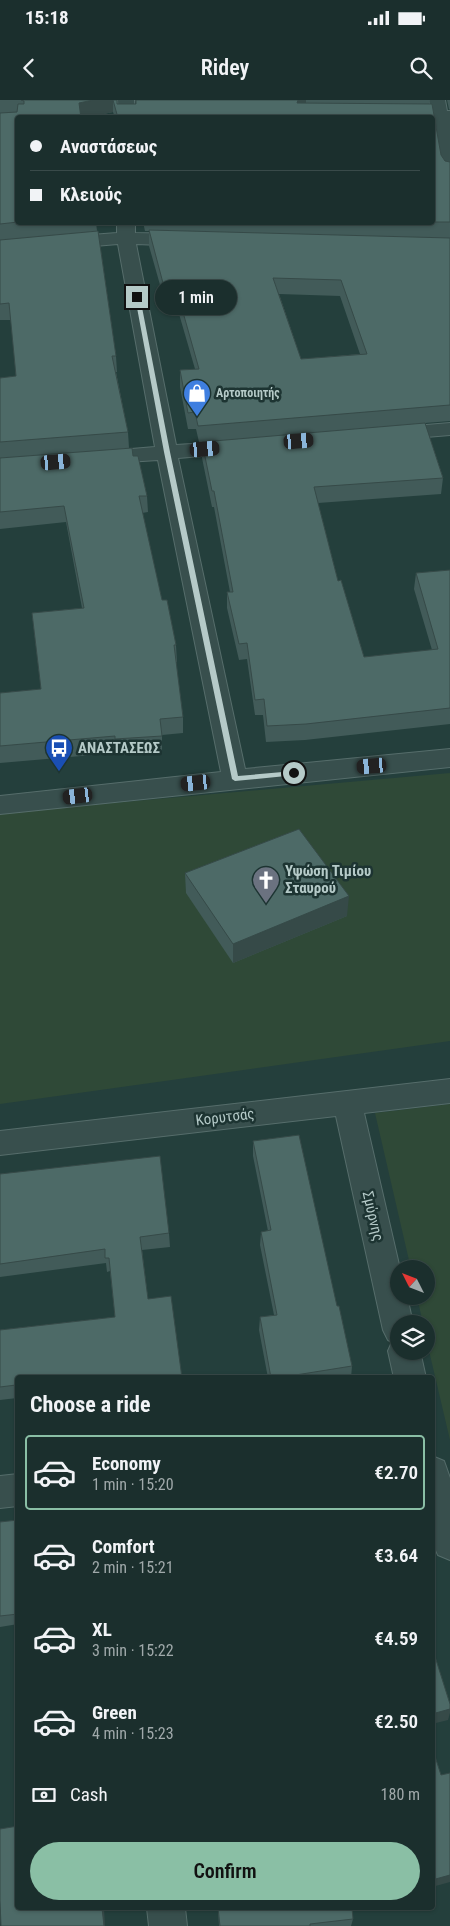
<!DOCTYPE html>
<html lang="en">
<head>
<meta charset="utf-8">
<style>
	body { margin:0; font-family:"Roboto Condensed",sans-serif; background:#243735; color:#f1f3f6; height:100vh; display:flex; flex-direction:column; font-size:19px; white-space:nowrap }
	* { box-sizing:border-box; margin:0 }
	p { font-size:16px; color:#a0a9aa }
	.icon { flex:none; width:28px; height:28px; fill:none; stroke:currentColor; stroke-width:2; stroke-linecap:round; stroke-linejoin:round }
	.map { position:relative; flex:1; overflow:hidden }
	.side { position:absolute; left:15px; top:1275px; width:420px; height:535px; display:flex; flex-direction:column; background:#1b2f2d; border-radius:5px; box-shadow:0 1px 4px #0004,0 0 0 1px #394a49 }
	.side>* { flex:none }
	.top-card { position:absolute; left:15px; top:15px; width:420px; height:110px; border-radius:5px; box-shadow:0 1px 4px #0004,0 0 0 1px #394a49; display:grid; align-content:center; height:110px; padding:0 15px; background:#1b2f2d }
	.needle { width:32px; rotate:312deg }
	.fabs { position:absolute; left:390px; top:1160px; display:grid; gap:10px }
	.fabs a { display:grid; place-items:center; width:45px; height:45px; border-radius:50%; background:#1b2f2d; box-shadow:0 1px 4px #0004,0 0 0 1px #394a49; font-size:25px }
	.end { position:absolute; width:22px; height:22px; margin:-11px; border:6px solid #b5cac8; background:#111; box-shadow:0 0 0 2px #111 }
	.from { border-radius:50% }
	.bubble { position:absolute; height:35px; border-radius:18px; background:#1b2f2d; box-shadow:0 1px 4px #0004,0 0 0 1px #394a49; font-size:16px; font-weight:600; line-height:35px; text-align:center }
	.car { position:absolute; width:15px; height:30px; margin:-15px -8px; border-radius:6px; box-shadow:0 0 4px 1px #0007; background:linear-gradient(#222 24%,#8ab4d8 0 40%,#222 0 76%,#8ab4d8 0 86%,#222 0) }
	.top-card b { display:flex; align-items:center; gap:18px; height:48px; font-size:19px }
	.top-card b+b { border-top:1px solid #394a49 }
	.top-card i { width:12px; height:12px; background:#f1f3f6 }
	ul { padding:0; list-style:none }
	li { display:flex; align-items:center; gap:15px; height:75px; margin:0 10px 8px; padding:0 5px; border:2px solid transparent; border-radius:5px }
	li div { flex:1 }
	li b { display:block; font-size:19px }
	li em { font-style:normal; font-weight:600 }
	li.current { border-color:#8abfa5 }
	li>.icon { width:45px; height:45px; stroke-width:1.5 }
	h2 { padding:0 15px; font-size:22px; line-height:60px }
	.pay { display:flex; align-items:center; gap:12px; height:55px; padding:0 15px; font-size:19px }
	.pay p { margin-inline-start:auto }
	.primary-button { display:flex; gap:10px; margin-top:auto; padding:10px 15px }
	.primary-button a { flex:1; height:58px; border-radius:30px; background:#8abfa5; color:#111; font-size:20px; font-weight:600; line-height:58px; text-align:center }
	.status { display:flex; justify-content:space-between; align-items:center; height:35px; padding:0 25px; background:#1b2f2d; direction:ltr }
	.status svg { height:14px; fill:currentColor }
	header { display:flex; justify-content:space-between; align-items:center; height:65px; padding:0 15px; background:#1b2f2d; font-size:22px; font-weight:600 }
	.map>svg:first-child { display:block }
	.green { fill:#2f4937 }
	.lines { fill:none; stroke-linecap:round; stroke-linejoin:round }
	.minor-casing { stroke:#566d6b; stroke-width:2 }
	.minor { fill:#384f4d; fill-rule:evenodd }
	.wall { fill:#425b59; fill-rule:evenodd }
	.shaded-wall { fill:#364a48 }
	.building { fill:#4d6a67; stroke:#364a48; fill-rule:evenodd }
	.route { fill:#b5cac8 }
	.labels { text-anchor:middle; stroke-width:5; stroke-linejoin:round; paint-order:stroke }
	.far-poi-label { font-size:12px; font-weight:bold; fill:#b5cac8; stroke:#1d3432; text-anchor:start }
	.poi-label { font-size:15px; font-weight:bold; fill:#b5cac8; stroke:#1d3432; text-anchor:start }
	.street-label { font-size:15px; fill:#b5cac8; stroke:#1d3432 }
</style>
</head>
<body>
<div class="status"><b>15:18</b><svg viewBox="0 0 49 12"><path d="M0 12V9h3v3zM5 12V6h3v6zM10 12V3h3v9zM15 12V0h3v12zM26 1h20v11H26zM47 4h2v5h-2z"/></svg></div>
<header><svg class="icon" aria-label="back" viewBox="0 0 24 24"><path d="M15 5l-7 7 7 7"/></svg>Ridey<svg class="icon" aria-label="search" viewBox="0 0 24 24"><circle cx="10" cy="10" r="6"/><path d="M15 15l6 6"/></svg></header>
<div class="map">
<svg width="450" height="1826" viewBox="0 0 450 1826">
	<rect width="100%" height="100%" fill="#243f3c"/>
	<g class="green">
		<polygon points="450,673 450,941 0,1004 0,713"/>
		<polygon points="450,1004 450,1340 426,1238 426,1224 423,1224 417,1196 426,1196 426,1169 411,1169 375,1013"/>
	</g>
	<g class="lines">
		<g class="minor-casing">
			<g id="minor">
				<polygon points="118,0 134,0 135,18 119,18"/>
				<polygon points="429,0 445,0 447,11 450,11 450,76 444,75 441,71 432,18 390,16 392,12 431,11"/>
				<polygon points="117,122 135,122 135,133 186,134 192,136 195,140 192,144 186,146 136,144 176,345 238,341 245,343 248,347 245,351 238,353 178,358 245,669 450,649 450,667 0,714 0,696 221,672 158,360 96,364 89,362 86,358 89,354 96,352 155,347 118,144 0,154 0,142 117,133"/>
				<polygon points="450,323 450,335 390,340 383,338 380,334 383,330 390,328"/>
				<polygon points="450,979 450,1003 364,1013 400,1169 399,1196 407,1196 413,1224 399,1224 399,1251 420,1251 426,1278 394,1278 388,1251 392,1242 388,1240 383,1230 336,1016 0,1055 0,1031"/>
				<polygon points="432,1356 444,1361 450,1378 450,1460 438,1455 432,1441"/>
				<polygon points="18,1374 18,1406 0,1408 0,1376"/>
				<polygon points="147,1808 185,1808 187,1826 149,1826"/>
			</g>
		</g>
		<use href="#minor" class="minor"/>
	</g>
	<g class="wall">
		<path d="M0,0H117V4H136L135,0H430L429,4H432L441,55L445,61L450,62V321L425,323L443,378L441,394L318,403L338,481L341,480L364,557L432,550L414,489L416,473L450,470V624L305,640L266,642L263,615H255L247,559L239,560L227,508V492H230L214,407H212L202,358V342H199L196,329H188L180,287V270L195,269L177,207L171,208L169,199H164L149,146V131H145L143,122H432V18H115L113,12L85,18H18V122H96L97,131H98L116,256L117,272H116L128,332L129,348H132L133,356H138L147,396L148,412L142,413L162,500H167L176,545L177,562H176L183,617V633L162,635V652L116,655V653L0,663V593L41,589L32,513L82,508L66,422L0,429V278L16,276L11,220H0ZM279,194L340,196L360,254L301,259Z"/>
		<polygon points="447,0 450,0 450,10 449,9"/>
		<polygon points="185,773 347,816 233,863 186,793"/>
		<polygon points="253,1041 337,1206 352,1266 351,1278 268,1278 259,1230 260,1217 274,1215 260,1145 261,1132 268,1131 253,1056"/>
		<polygon points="0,1074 169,1133 170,1147 142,1150 148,1199 17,1298 0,1300 0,1230 115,1217 110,1171 107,1172 106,1163 0,1177"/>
		<polygon points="18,1420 18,1524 0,1527 0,1422"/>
		<polygon points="218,1808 357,1808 352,1809 353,1819 351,1826 219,1826"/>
	</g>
	<g class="shaded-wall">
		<polygon points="93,0 113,0 113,12 85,18 80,18 79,3"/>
		<polygon points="298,0 306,0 306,11 297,3"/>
		<polygon points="349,796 347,816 233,863 233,844"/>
		<polygon points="450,1609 450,1613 448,1620 432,1624 432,1614"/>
		<polygon points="450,1775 450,1782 432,1787 432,1780"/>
		<polygon points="102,1808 104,1808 105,1826 104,1826"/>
	</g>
	<g class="building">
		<polygon points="21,0 93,0 79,3 81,18 18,18 18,122 0,124 0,13 17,12 18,4 24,4 24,1"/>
		<polygon points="113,0 117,0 117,4 136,4 136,0 298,0 297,3 432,4 441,55 445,61 450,62 450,122 432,122 432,18 118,18"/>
		<path d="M149,130L450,138V305L198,326L195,312L188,313L180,270L199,269L177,191H171L169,182L163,183ZM273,178L341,180L367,254L301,259Z"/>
		<polygon points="98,131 116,256 112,256 128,332 0,342 0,278 16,276 9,203 0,204 0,140"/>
		<polygon points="425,323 443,378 314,387 338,481 341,480 364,557 438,549 416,473 450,470 450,608 306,624 267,626 264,599 255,600 247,543 239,544 227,492 233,492 214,391 212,391 202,342"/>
		<polygon points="132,348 133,356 138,356 147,396 139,396 162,500 167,500 176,545 174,545 183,617 160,619 162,636 115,639 115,636 0,646 0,593 41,589 32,513 84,508 64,406 0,412 0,358"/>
		<polygon points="299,729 349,796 233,844 185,773"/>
		<polygon points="299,1035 337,1206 339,1206 352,1266 277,1278 271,1278 260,1217 277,1215 261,1132 271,1130 253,1041"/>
		<polygon points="160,1056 169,1133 140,1137 148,1199 171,1196 182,1278 18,1278 18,1300 16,1285 0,1287 0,1230 115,1217 109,1158 105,1158 105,1149 0,1164 0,1074"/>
		<polygon points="18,1420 18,1514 0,1516 0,1422"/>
		<polygon points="432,1547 450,1604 450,1609 432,1614"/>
		<polygon points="432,1647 441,1675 450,1673 450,1775 432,1780"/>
		<polygon points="18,1726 18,1808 102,1808 104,1826 1,1826 0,1801 0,1729"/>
		<polygon points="218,1808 352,1808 353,1819 310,1824 310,1826 220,1826"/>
	</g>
	<polygon class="route" points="137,195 140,197 170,352 238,676 294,671 298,673 296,675 235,681 232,679 164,352 135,197"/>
	<defs>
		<g id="shop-pin" transform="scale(1.4375)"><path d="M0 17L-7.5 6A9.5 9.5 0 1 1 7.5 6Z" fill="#3f7fe0" stroke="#1d3432"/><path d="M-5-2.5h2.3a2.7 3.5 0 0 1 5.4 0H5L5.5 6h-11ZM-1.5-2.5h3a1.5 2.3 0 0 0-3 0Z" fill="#fff"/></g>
		<g id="bus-pin" transform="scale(1.4375)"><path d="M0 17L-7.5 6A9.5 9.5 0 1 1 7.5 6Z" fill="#1a4fb4" stroke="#1d3432"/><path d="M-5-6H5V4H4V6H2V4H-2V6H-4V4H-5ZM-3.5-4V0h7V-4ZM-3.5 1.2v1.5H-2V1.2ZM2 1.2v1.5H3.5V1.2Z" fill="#fff"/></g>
		<g id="church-pin" transform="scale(1.4375)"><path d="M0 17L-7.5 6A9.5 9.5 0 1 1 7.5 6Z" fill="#6b7280" stroke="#1d3432"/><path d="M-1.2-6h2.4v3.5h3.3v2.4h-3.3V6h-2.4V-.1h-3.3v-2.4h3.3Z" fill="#fff"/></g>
	</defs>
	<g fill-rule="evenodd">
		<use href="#shop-pin" x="197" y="293"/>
		<use href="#bus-pin" x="59" y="648"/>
		<use href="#church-pin" x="266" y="780"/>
	</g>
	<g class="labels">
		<g class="far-poi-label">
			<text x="216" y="297">Αρτοποιητής</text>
		</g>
		<g class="poi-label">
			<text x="78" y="653">ΑΝΑΣΤΑΣΕΩΣ</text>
			<text x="285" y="776">Υψώση Τιμίου<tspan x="285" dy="17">Σταυρού</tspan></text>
		</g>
		<g class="street-label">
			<text transform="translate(225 1017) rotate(-7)" y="5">Κορυτσάς</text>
			<text transform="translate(373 1116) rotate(77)" y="5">Σμύρνης</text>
		</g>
	</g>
</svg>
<div class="fabs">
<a><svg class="needle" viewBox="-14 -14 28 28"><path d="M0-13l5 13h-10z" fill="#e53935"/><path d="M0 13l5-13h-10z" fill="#a0a9aa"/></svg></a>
<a><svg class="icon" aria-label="layers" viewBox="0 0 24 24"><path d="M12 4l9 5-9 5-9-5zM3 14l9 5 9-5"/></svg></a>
</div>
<i class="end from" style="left:294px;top:673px"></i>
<i class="end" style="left:137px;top:197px"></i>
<div class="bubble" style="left:155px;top:180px;width:82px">1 min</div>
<i class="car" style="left:299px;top:341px;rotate:85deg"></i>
<i class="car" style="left:205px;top:349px;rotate:85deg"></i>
<i class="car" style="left:56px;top:362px;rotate:85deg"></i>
<i class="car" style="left:372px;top:666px;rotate:265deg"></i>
<i class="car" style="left:196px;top:683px;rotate:264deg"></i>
<i class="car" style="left:78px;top:696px;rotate:263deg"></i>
<div class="top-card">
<b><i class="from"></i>Αναστάσεως</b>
<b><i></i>Κλειούς</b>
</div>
<section class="side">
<h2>Choose a ride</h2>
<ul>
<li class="current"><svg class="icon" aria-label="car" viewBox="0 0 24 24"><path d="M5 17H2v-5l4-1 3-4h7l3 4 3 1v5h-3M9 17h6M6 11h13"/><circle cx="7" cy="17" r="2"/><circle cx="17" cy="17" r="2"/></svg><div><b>Economy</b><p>1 min · 15:20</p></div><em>€2.70</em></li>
<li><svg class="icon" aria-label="car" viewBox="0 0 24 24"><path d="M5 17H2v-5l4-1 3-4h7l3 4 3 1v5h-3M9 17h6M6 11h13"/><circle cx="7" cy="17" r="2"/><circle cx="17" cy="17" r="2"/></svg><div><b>Comfort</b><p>2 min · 15:21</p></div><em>€3.64</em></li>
<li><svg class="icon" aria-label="car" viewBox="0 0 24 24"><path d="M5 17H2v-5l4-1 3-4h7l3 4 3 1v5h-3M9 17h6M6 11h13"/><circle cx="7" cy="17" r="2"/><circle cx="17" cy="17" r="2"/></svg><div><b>XL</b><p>3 min · 15:22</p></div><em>€4.59</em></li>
<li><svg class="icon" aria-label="car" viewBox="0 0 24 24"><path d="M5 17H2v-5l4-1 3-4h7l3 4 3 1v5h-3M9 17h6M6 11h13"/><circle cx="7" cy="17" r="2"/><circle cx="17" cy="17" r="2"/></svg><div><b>Green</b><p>4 min · 15:23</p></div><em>€2.50</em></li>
</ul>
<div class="pay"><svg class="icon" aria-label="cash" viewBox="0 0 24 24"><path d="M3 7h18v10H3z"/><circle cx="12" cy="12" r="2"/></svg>Cash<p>180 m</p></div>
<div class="primary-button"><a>Confirm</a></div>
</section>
</div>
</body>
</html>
